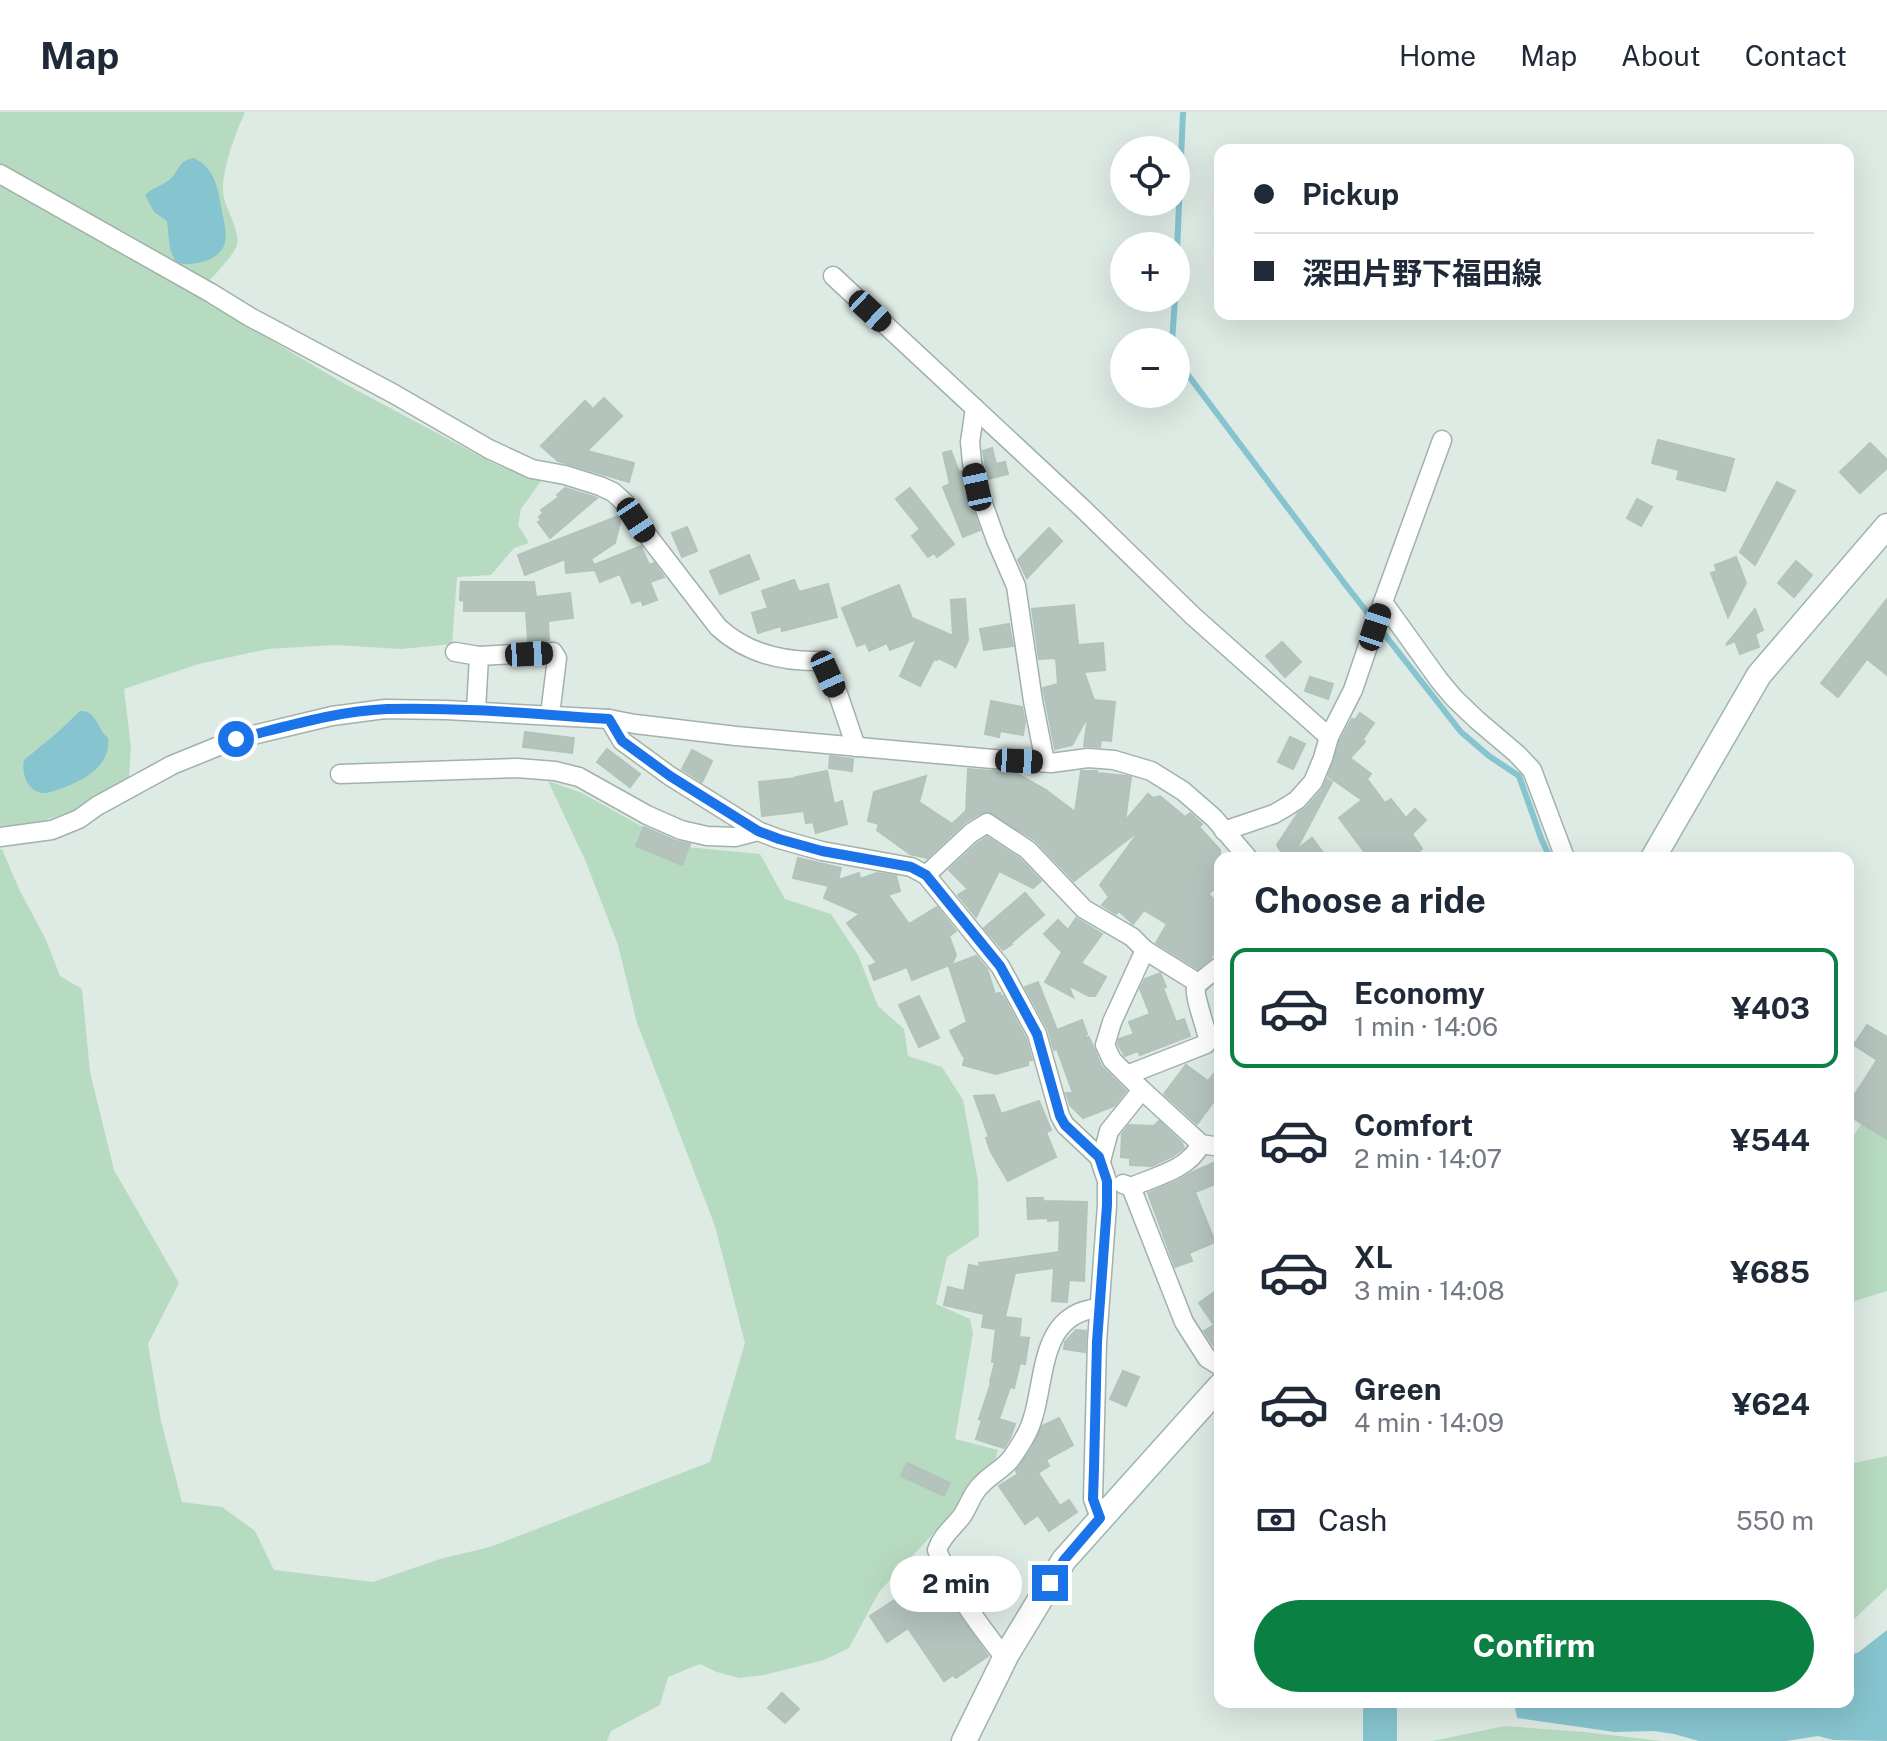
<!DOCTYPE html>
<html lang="en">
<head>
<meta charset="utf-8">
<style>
	body { margin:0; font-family:"Public Sans","Noto Sans JP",sans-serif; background:#f6f6f7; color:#1f2937; height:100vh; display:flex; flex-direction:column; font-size:30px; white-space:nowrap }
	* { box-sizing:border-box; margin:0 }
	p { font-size:26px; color:#747a83 }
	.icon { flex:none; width:44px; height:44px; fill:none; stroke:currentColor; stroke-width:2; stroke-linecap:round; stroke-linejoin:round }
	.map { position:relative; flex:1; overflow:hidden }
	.details { position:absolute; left:1214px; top:740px; width:640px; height:856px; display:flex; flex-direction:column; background:#fff; border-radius:16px; box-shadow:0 8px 32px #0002 }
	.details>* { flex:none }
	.banner { position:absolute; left:1214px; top:32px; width:640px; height:176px; border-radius:16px; box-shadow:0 8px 32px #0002; display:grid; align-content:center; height:176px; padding:0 40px; background:#fff }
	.tools { position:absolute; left:1110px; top:24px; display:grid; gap:16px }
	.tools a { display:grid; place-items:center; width:80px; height:80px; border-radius:50%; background:#fff; box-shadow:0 8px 32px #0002; font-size:40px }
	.end { position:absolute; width:36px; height:36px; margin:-18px; border:10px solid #1a73e8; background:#fff; box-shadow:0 0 0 4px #fff }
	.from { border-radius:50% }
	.bubble { position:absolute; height:56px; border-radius:28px; background:#fff; box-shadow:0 8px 32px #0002; font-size:26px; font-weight:700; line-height:56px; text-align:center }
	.car { position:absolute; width:24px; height:48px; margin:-24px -12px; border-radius:10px; box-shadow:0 0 6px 2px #0007; background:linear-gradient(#222 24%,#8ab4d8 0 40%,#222 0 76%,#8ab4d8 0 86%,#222 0) }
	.banner b { display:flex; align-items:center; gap:28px; height:76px; font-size:30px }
	.banner b+b { border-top:2px solid #e0e1e3 }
	.banner i { width:20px; height:20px; background:#1f2937 }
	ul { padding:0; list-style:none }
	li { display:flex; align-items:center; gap:24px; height:120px; margin:0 16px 12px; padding:0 24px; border:4px solid transparent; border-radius:16px }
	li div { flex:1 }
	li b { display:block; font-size:30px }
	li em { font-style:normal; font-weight:700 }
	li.active { border-color:#0b8043 }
	li>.icon { width:72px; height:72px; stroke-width:1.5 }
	h2 { padding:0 40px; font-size:36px; line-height:96px }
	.pay { display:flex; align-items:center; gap:20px; height:88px; padding:0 40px; font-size:30px }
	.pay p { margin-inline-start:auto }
	.primary-button { display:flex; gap:16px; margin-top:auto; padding:16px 40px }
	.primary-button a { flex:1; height:92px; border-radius:48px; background:#0b8043; color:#fff; font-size:32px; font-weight:700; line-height:92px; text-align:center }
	header { display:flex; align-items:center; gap:48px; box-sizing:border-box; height:112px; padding:0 40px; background:#fff; border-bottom:2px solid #e0e1e3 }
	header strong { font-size:38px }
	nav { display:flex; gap:44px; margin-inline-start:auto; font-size:28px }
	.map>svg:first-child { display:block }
	.green { fill:#b7dbc1 }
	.water { fill:#86c4cf }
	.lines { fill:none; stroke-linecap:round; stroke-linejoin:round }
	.stream { stroke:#86c4cf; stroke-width:6 }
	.river { stroke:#86c4cf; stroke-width:34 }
	.building { fill:#b4c4bd; stroke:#b1c3bb; stroke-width:2 }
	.street-casing { stroke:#a1b1ab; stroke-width:21 }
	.secondary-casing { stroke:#9eb5ac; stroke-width:27 }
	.street { stroke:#fff; stroke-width:18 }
	.secondary { stroke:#fff; stroke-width:24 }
	.route { stroke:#1a73e8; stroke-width:10 }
</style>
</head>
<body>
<header>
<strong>Map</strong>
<nav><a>Home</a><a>Map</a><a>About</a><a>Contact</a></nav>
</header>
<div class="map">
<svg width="1887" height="1629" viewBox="0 0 1887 1629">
	<rect width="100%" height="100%" fill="#deeae4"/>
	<g class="green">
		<path d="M0,0H245C235,23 223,53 223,79C223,94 241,118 237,133C233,145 206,172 197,182L252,217L345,272L493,351L519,362L544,365L521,397L518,413L529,431L514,436L491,463L457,465L452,532L401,537L335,533L268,537L199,552L124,577L131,635L129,665L78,697L31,713L0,714Z"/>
		<polygon points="548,669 582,681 677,734 760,742 785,787 831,802 858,843 878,894 904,917 908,944 942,955 963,988 978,1069 979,1124 947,1145 936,1192 970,1207 973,1221 955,1327 998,1338 995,1349 977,1365 968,1384 879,1480 849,1536 824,1548 764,1563 739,1566 717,1560 700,1552 668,1565 660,1593 611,1619 607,1629 0,1629 0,737 2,737 19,777 46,828 60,864 82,877 90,960 114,1058 179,1171 148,1232 161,1309 182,1390 222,1395 255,1419 274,1458 373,1470 440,1447 490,1435 710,1350 745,1231 715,1114 637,911 618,833 586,750"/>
		<polygon points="1887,973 1887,1179 1848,1191 1848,1032"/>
		<polygon points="1887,1344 1887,1476 1851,1510 1848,1511 1848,1350 1855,1351"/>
		<polygon points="1505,1614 1584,1620 1662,1629 1432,1629"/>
	</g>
	<g class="water">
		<path d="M194,46C216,57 218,78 222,99C224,109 227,121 225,131C220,149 192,155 176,151L170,137L167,109L154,100L145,83C152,76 161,74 169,68C180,60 176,49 194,46Z"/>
		<path d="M80,599C97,598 97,617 108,626C111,653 86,667 65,675C59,677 52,680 46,681C29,682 21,663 24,648L58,620Z"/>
		<polygon points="1887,1518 1887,1629 1833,1628 1818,1624 1786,1629 1699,1629 1674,1622 1654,1619 1615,1620 1517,1606 1514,1590 1848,1590 1848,1544 1859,1540"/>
	</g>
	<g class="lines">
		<g class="stream">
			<polyline points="1176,163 1183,0"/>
			<polyline points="1172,230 1175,186"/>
			<polyline points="1176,247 1345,472 1461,620 1489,644 1519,664 1541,726 1550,746"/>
		</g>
		<polyline class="river" points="1380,1629 1380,1590"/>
	</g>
	<g class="building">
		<polygon points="604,286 622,304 587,339 634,351 629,370 558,349 541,334 585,289 593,297"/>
		<polygon points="1658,328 1734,347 1725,379 1677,367 1679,358 1652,351"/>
		<polygon points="1870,331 1887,348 1887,356 1860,381 1840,360"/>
		<polygon points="992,336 996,352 1005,350 1008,362 988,367 983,339"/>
		<polygon points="951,339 959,360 962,359 966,379 980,418 963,425 943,375 950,372 943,341"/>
		<polygon points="1777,370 1795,379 1755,453 1740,440"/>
		<polygon points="565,376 597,386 550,426 538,410 541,408 539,405 543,401 541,398 559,385 557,383"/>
		<polygon points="910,376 954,432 937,445 934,441 928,445 912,424 920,417 896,387"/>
		<polygon points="1637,387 1652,395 1641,414 1627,406"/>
		<polygon points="619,404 621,406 615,431 591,447 594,453 641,434 649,453 654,451 664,465 650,470 657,488 643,493 641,488 632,491 620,462 600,470 595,458 566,461 565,447 525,463 518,443"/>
		<polygon points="687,415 697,439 682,445 672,421"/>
		<polygon points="1049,416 1062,429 1027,466 1018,448"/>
		<polygon points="749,443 759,467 720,482 710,459"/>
		<polygon points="1736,445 1746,471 1728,505 1711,461 1717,459 1715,453"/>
		<polygon points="1796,449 1812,463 1794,485 1778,471"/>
		<polygon points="794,468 799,480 828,472 837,505 782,519 781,514 758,521 752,501 768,496 762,479"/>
		<polygon points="461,470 534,470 536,485 570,481 573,506 548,509 549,528 528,529 526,499 464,499 464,489 460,488"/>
		<polygon points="899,473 912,506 953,524 951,488 965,487 968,528 955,556 955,554 938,546 937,548 934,547 920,574 900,564 917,527 890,538 887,531 869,539 866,531 857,534 842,496"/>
		<polygon points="1887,487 1887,563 1867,547 1838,585 1821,571"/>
		<polygon points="1074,493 1078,533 1103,531 1105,558 1084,560 1094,588 1115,590 1111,629 1101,628 1100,635 1084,634 1088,604 1072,633 1055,637 1043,576 1058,572 1056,546 1039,547 1032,497"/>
		<polygon points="1755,497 1763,518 1755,522 1759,535 1740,542 1735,529 1726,533"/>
		<polygon points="1009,512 1013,534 984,538 980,517"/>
		<polygon points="1282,530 1301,550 1285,565 1266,544"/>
		<polygon points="1310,565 1333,572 1328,587 1305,579"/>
		<polygon points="991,589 1022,595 1025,610 1023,623 1000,619 999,625 985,622"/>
		<polygon points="1360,601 1374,611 1363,627 1365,630 1350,646 1371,662 1367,667 1385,691 1391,687 1406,706 1415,697 1426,708 1412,722 1422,737 1410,746 1369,746 1339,706 1362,688 1328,664 1340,629 1352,607 1355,608"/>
		<polygon points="525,620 574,626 572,641 523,635"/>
		<polygon points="1290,625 1305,632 1293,657 1278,650"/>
		<polygon points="607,637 640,662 630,675 597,650"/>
		<polygon points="692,638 712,649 702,670 682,657"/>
		<polygon points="830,644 853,647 852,659 829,656"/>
		<polygon points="968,657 1016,661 1046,678 1075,700 1081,659 1097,659 1097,661 1127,664 1131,665 1125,709 1148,682 1153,686 1160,684 1185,705 1190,701 1202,712 1199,715 1220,738 1220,772 1208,782 1220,792 1220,829 1211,846 1198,857 1156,831 1167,812 1144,798 1133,812 1119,799 1116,802 1102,793 1109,785 1100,773 1140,718 1074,769 1035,728 988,699 981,701 964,711 927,746 910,742 877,718 879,712 868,709 874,680 926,664 919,690 952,712 966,699"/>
		<polygon points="827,659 834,692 842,689 847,712 816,721 813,710 806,711 804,699 762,704 759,670 797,666 796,665"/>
		<polygon points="1327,667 1332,670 1296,738 1312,726 1327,746 1285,746 1277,733 1298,701 1306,696 1322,678"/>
		<polygon points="644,715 676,729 690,732 682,753 636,734"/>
		<polygon points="987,725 1020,747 1041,769 1033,776 999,759 976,805 958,783 968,777 949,758 978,731"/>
		<polygon points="798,746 841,756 838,768 859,761 860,767 877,761 896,764 900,779 888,783 909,812 937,795 956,819 949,824 956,843 952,852 912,868 907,855 874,868 869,854 877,851 847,811 860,802 824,786 829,774 793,766"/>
		<polygon points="1025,781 1044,803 1011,831 1012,832 1003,838 984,816"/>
		<polygon points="1076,806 1102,822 1081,851 1106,865 1095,884 1089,884 1068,873 1073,885 1045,870 1062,840 1044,822 1058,808 1068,818"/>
		<polygon points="976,844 987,857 995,882 1000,881 1001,884 1003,884 1026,927 1032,948 1028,949 1028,953 996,962 963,953 965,945 963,944 950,919 967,910 949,854"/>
		<polygon points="1160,861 1166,875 1163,876 1176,910 1184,907 1190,924 1140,943 1138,939 1125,944 1118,932 1119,927 1134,922 1129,910 1150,902 1140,877 1145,867"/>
		<polygon points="1038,870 1057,918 1082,908 1087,922 1084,927 1089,925 1101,954 1126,979 1114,994 1083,1006 1070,993 1066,981 1073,981 1057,937 1054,938 1048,917 1025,875"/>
		<polygon points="919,884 939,926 919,935 899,893"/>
		<polygon points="1867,913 1887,925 1887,1027 1848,1003 1848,993 1877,948 1854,933"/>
		<polygon points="1186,953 1208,969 1220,954 1220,981 1197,1012 1164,982"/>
		<polygon points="994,983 1001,1002 1039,989 1051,1018 1046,1020 1056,1045 1008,1069 991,1040 986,1026 989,1025 974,984"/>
		<polygon points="1159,1009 1182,1031 1184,1036 1173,1044 1152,1054 1130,1053 1130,1046 1121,1045 1122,1022 1129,1013 1154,1014"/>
		<polygon points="1220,1048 1220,1070 1195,1080 1215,1130 1189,1141 1192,1149 1175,1155 1148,1081 1175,1070 1193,1060"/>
		<polygon points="1027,1086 1043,1086 1043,1089 1087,1090 1084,1169 1069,1168 1067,1190 1052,1189 1054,1156 1015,1161 1005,1205 1021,1207 1019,1225 1029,1226 1025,1252 1020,1251 1014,1276 1010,1275 999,1307 1015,1312 1010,1326 1004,1336 976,1327 982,1308 979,1307 991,1271 990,1270 995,1250 992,1250 996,1217 982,1215 984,1202 944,1193 948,1175 964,1179 969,1153 980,1155 979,1151 1059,1140 1060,1108 1048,1109 1048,1106 1028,1107"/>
		<polygon points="1220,1176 1220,1240 1216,1237 1204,1219 1214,1213 1199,1191"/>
		<polygon points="1076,1218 1086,1219 1085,1240 1064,1237 1065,1230"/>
		<polygon points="1123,1259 1139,1265 1126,1294 1110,1287"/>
		<polygon points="1059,1306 1073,1333 1046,1348 1049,1354 1038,1361 1060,1394 1069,1388 1077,1400 1049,1419 1038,1403 1025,1412 999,1374 1018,1362 1016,1359 1032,1336 1042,1314"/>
		<polygon points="907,1351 950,1371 944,1384 901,1364"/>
		<polygon points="928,1446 948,1487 988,1544 956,1566 953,1563 944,1569 908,1516 887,1530 870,1504 922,1470 914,1453"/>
		<polygon points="782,1581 799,1597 785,1611 768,1596"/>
	</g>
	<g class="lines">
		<g class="street-casing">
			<g id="street">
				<path d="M0,62L211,181L250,205L394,282L489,337L532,357L565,363L600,374L613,380L625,391L648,424L718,515C746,541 783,550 821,549L838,582L856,635"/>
				<polyline points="833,164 1081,395 1193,504 1329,625"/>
				<polyline points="975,296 970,330 972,350 977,375 996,428 1016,474 1033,589 1045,650"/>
				<polyline points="1383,490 1439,568 1454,586 1477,608 1517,642 1532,658 1565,746"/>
				<polyline points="455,540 479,544"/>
				<polyline points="476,599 479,544 553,540 557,546 550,603"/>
				<polyline points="609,607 622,629 670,664 758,719 779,727 822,739 911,755 926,763 1000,854 1011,874 1037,922 1060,1004 1065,1013 1099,1045 1107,1069 1107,1093 1097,1230 1093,1387 1100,1406"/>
				<polyline points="340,662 517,656 555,659 579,665 647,703 681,718 707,724 735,725 758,719"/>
				<polyline points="1224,719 1274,702 1286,695 1297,688 1313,670 1323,646 1329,625 1353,578 1383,490 1442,328"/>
				<polyline points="0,725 52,718 79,707 97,694 172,653 236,627 332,604 385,597 446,598 609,607 635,612 736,624 993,647 1051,651 1088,646 1114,648 1151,659 1183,679 1214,706 1248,746"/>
				<polyline points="926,763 971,721 987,711 1028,738 1084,797 1132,825 1145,838 1198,871"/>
				<path d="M1127,963L1206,932L1208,927C1206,916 1194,884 1196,876C1197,871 1215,858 1220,854"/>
				<polyline points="1142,978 1201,1032 1220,1035"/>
				<polyline points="1101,1049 1109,1019 1142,978 1112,948 1105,933 1112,910 1145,838"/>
				<path d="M1123,1072L1131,1075C1156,1064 1188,1058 1201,1032"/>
				<polyline points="1131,1075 1184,1210 1207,1246 1220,1254"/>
				<path d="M1005,1546C979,1513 952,1477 937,1438C942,1423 953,1416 962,1404C969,1394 972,1381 981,1373C989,1364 1001,1358 1009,1349C1015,1342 1021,1332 1026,1323C1049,1281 1032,1202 1099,1196"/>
			</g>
		</g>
		<g class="secondary-casing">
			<g id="secondary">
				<polyline points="1653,746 1759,563 1887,414"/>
				<polyline points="964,1629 1007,1542 1064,1448 1220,1274"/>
			</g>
		</g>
		<use href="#street" class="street"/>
		<use href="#secondary" class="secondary"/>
	</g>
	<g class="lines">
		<path class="route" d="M236,627C285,615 336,599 387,597C461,595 535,602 609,607L622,629L670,664L758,719L779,727L822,739L911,755L926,763L1000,854L1011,874L1037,922L1060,1004L1065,1013L1099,1045L1107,1069V1093L1097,1230L1094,1356L1093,1387L1100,1406L1064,1448L1050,1471"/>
	</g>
</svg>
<div class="tools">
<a><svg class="icon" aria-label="locate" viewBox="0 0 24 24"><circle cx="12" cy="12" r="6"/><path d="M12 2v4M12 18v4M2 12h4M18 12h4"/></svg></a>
<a>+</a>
<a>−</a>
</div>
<i class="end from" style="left:236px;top:627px"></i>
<i class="end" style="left:1050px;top:1471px"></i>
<div class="bubble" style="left:890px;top:1444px;width:132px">2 min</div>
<i class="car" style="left:870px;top:199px;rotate:133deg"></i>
<i class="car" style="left:977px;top:375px;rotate:348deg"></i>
<i class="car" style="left:636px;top:408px;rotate:146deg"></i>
<i class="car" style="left:1375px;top:515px;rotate:18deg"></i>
<i class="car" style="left:529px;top:542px;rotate:87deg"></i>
<i class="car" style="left:828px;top:562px;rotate:156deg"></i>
<i class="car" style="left:1019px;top:649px;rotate:93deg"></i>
<div class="banner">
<b><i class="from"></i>Pickup</b>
<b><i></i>深田片野下福田線</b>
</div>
<section class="details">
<h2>Choose a ride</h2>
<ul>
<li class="active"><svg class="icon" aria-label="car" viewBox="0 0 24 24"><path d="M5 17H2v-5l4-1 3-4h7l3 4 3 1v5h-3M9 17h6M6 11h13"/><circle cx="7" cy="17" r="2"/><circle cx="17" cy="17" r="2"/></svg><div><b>Economy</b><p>1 min · 14:06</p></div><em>¥403</em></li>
<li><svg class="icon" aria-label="car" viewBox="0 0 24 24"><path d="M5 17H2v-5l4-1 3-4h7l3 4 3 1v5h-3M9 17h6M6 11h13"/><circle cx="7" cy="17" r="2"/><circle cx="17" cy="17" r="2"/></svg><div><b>Comfort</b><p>2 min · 14:07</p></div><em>¥544</em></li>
<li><svg class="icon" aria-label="car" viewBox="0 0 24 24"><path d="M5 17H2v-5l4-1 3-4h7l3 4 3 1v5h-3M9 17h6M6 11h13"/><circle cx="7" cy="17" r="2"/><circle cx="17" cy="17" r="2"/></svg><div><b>XL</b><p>3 min · 14:08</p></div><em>¥685</em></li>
<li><svg class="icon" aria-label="car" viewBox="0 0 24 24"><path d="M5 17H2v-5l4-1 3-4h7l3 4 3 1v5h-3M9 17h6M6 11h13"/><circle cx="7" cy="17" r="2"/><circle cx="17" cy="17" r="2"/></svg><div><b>Green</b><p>4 min · 14:09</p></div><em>¥624</em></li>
</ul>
<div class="pay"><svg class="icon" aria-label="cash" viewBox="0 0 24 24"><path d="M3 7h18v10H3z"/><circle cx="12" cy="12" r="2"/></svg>Cash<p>550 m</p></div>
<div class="primary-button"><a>Confirm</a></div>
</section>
</div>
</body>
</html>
